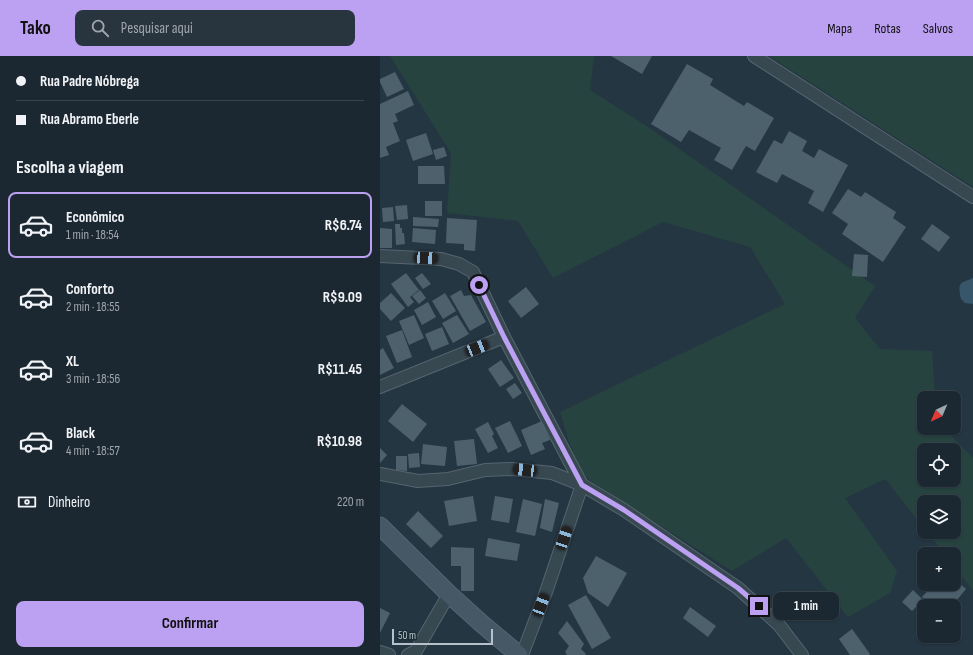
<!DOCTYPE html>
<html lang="pt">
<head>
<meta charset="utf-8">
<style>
	body { margin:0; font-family:"Sofia Sans Condensed",sans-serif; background:#28343e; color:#f1f3f6; height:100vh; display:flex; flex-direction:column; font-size:15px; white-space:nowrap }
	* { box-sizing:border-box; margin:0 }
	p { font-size:13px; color:#a0a6ac }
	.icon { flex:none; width:22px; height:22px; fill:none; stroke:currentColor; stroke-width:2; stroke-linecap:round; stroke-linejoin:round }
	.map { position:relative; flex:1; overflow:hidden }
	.panel { display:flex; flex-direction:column; background:#1b2832; width:380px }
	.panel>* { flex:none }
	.top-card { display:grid; align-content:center; height:88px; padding:0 16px; background:#1b2832 }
	.needle { width:26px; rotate:224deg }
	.tools { position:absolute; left:537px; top:335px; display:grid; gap:8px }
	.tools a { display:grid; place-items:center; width:44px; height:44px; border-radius:8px; background:#1b2832; box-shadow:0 1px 3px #0004,0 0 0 1px #39444d; font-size:20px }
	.scale { position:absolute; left:12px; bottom:10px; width:101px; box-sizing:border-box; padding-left:4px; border:2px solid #b5c2cc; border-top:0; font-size:11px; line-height:14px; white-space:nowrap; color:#b5c2cc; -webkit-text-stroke:3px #1d2d36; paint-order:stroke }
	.end { position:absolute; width:18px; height:18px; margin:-9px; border:5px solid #bca0f2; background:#111; box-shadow:0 0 0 2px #111 }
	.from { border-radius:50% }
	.bubble { position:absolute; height:28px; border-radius:8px; background:#1b2832; box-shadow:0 1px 3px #0004,0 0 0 1px #39444d; font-size:13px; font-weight:700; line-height:28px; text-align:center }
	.car { position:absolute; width:12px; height:24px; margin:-12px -6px; border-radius:5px; box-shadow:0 0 3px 1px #0007; background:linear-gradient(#222 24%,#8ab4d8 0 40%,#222 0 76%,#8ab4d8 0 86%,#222 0) }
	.top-card b { display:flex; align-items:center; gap:14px; height:38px; font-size:15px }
	.top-card b+b { border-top:1px solid #39444d }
	.top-card i { width:10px; height:10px; background:#f1f3f6 }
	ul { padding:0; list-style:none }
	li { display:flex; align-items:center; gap:12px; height:66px; margin:0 8px 6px; padding:0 8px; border:2px solid transparent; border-radius:8px }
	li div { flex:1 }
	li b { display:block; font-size:15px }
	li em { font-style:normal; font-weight:700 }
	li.current { border-color:#bca0f2 }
	li>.icon { width:36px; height:36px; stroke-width:1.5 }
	h2 { padding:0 16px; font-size:18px; line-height:48px }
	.pay { display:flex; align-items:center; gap:10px; height:44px; padding:0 16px; font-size:15px }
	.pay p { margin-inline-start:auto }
	.primary-button { display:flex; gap:8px; margin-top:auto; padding:8px 16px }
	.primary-button a { flex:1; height:46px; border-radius:8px; background:#bca0f2; color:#111; font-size:16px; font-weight:700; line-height:46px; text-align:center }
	header { display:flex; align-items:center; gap:24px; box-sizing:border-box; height:56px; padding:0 20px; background:#bca0f2; color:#111 }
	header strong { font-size:19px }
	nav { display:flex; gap:22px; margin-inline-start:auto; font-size:14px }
	.search { width:280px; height:36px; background:#28343e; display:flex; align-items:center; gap:10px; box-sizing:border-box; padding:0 14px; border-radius:8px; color:#a0a6ac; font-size:15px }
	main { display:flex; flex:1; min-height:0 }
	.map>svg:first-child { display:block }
	.green { fill:#264340; fill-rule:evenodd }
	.water { fill:#37566a }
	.building { fill:#4d616d }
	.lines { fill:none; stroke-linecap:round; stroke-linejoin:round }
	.street-casing { stroke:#56656f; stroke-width:14 }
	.secondary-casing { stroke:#56656f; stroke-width:19 }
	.street { stroke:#384851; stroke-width:12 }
	.secondary { stroke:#465765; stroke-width:17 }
	.route { stroke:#bca0f2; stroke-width:5 }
</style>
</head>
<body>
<header>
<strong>Tako</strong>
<div class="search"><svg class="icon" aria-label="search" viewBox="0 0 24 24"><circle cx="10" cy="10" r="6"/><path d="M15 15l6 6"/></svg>Pesquisar aqui</div>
<nav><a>Mapa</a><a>Rotas</a><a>Salvos</a></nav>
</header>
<main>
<section class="panel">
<div class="top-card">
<b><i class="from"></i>Rua Padre Nóbrega</b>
<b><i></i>Rua Abramo Eberle</b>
</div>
<h2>Escolha a viagem</h2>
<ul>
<li class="current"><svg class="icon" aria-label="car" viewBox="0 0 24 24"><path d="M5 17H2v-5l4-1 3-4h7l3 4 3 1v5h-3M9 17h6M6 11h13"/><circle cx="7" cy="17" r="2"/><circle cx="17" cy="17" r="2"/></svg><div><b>Econômico</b><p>1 min · 18:54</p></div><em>R$6.74</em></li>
<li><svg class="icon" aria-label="car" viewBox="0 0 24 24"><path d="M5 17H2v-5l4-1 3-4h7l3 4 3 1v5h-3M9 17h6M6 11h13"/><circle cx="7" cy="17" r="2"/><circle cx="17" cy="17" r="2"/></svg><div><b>Conforto</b><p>2 min · 18:55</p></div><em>R$9.09</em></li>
<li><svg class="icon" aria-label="car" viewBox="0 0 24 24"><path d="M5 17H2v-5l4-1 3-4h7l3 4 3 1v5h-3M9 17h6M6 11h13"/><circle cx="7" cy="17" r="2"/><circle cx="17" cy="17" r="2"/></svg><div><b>XL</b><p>3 min · 18:56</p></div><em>R$11.45</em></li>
<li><svg class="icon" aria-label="car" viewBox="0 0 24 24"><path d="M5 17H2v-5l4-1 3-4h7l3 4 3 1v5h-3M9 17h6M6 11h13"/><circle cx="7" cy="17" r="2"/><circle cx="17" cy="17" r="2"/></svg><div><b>Black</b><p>4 min · 18:57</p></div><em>R$10.98</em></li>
</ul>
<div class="pay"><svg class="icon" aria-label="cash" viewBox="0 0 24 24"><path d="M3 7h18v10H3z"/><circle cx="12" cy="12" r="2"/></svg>Dinheiro<p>220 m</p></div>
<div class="primary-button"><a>Confirmar</a></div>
</section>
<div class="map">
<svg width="593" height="599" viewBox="0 0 593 599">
	<rect width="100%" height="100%" fill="#243642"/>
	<g class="green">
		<path d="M10,0H214L210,34L268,71L495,230L475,262L500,293L552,295L555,342H544V372H563L593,402V535L574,510V498H565L547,476H574V446H544V472L505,423L465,442L517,515L510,537L468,561L406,482L352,515L211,426C193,407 188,381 180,356L405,248L370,191L283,166L173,222L138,165L67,157L71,97ZM544,394H574V424H544Z"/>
		<polygon points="389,0 593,0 593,131"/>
	</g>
	<path class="water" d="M593,222V248L585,247L581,243C578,227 578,228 593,222Z"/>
	<g class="building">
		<polygon points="231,0 272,0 262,18"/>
		<polygon points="307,8 333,23 330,29 364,50 367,46 394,62 375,95 366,90 352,114 334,104 341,92 309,74 301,86 271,68"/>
		<polygon points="15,16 24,33 7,41 0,26 0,23"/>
		<polygon points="28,35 34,49 15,58 18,65 13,67 20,85 6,91 9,99 0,102 0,48"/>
		<polygon points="409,75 427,85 422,95 434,102 439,93 468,109 443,156 428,147 434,135 402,118 397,127 376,116 394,84 402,88"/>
		<polygon points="46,77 53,98 33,105 26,84"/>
		<polygon points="64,91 67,100 56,104 53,94"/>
		<polygon points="38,110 64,110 65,128 38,128"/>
		<polygon points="468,133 481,141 485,136 516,156 513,162 526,171 503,206 462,178 468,168 452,157"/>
		<rect x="45" y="145" width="17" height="15"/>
		<polygon points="27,149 28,163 17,164 15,150"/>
		<polygon points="13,151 14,165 3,166 2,152"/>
		<polygon points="33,161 59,163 58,171 33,170"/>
		<polygon points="67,162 97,164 95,195 84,194 84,188 66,187"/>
		<polygon points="15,168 20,168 20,172 22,172 22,177 24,177 25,188 16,189"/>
		<polygon points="552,168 570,181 559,196 541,183"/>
		<polygon points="0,172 12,173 12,192 0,192"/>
		<polygon points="33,172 56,174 55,188 32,186"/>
		<polygon points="474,198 488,199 487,221 472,220"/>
		<polygon points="26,217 39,234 30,241 34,246 28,251 11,228"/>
		<polygon points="42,217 51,228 43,233 35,222"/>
		<polygon points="146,231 159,248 141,262 128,245"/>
		<polygon points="40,234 46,242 39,248 32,240"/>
		<polygon points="81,234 84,240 91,239 106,266 90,275 70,240"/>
		<polygon points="11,237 25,252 11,265 0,253 0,247"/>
		<polygon points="65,237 76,255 63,263 52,245"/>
		<polygon points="48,246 56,261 42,269 34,254"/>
		<polygon points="34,259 44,282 29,289 19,265"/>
		<polygon points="77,259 89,278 73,287 62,267"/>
		<polygon points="62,271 69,288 52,295 45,278"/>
		<polygon points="22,274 32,301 17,307 6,280"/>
		<polygon points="3,292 14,312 0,319 0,294"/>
		<polygon points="121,304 134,322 120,331 108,313"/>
		<polygon points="135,327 142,337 133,343 126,333"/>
		<polygon points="22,348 47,368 33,386 8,365"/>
		<polygon points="130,365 142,390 128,397 115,372"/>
		<polygon points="162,365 170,384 162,387 165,393 151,399 141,374"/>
		<polygon points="108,366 114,378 112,380 118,392 108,397 95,373"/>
		<polygon points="94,383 97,408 77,410 74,385"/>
		<polygon points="43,388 67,391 65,410 41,408"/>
		<polygon points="0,392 7,399 0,407"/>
		<polygon points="39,397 40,411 29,412 28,398"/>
		<polygon points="16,400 27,400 27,415 16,414"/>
		<polygon points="93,440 97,465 69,470 64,445"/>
		<polygon points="115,440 133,443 129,467 111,464"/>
		<polygon points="143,443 162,448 155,480 136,476"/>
		<polygon points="165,443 179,447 172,476 160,472"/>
		<polygon points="38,455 63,480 51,492 26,468"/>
		<polygon points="108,482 140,488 137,505 105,500"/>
		<polygon points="71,491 94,492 94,535 81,535 81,510 71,510"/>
		<polygon points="216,500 247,517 228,551 208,537 203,522"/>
		<polygon points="574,522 586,533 572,550 552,550 542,541 554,528 574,528"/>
		<polygon points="533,534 543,544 532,555 522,546"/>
		<polygon points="206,539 231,582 212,593 188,549"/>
		<polygon points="310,551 336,570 328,581 303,562"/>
		<polygon points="0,552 10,557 0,577"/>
		<polygon points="187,565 204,588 201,593 206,598 205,599 187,599 185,596 189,590 178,577"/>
		<polygon points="472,573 490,598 489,599 470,599 459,583"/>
	</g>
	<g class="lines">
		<g class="street-casing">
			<g id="street">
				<polyline points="374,0 593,141"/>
				<polyline points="0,200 61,203 79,208 93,216 124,281 202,429 166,536 142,599"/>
				<polyline points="0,331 124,281"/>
				<polyline points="0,418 38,425 68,423 105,414 132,413 172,417 202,429 244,454 358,532 399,569 422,599"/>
				<polyline points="0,596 9,599"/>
				<polyline points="28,599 36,595 69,538"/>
			</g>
		</g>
		<g class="secondary-casing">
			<polyline id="secondary" points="0,470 69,538 101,567 139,599"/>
		</g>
		<use href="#street" class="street"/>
		<use href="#secondary" class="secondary"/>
	</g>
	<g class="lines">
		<polyline class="route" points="99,229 124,281 202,429 244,454 358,532 379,550"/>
	</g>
</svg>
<div class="tools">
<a><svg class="needle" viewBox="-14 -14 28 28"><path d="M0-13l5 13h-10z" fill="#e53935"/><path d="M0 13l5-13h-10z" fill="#a0a6ac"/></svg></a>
<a><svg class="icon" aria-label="locate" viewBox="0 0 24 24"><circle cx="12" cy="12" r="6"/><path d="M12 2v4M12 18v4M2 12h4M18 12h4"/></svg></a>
<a><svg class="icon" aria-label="layers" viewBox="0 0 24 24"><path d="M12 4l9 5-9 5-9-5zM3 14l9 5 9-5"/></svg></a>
<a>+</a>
<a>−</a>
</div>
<div class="scale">50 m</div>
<i class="end from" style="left:99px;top:229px"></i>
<i class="end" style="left:379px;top:550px"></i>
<div class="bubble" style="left:393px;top:536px;width:66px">1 min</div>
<i class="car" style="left:46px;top:202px;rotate:93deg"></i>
<i class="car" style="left:97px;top:292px;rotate:68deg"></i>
<i class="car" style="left:145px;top:414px;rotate:276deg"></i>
<i class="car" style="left:184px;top:482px;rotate:19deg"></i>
<i class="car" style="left:161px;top:549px;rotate:21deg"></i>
</div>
</main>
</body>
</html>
